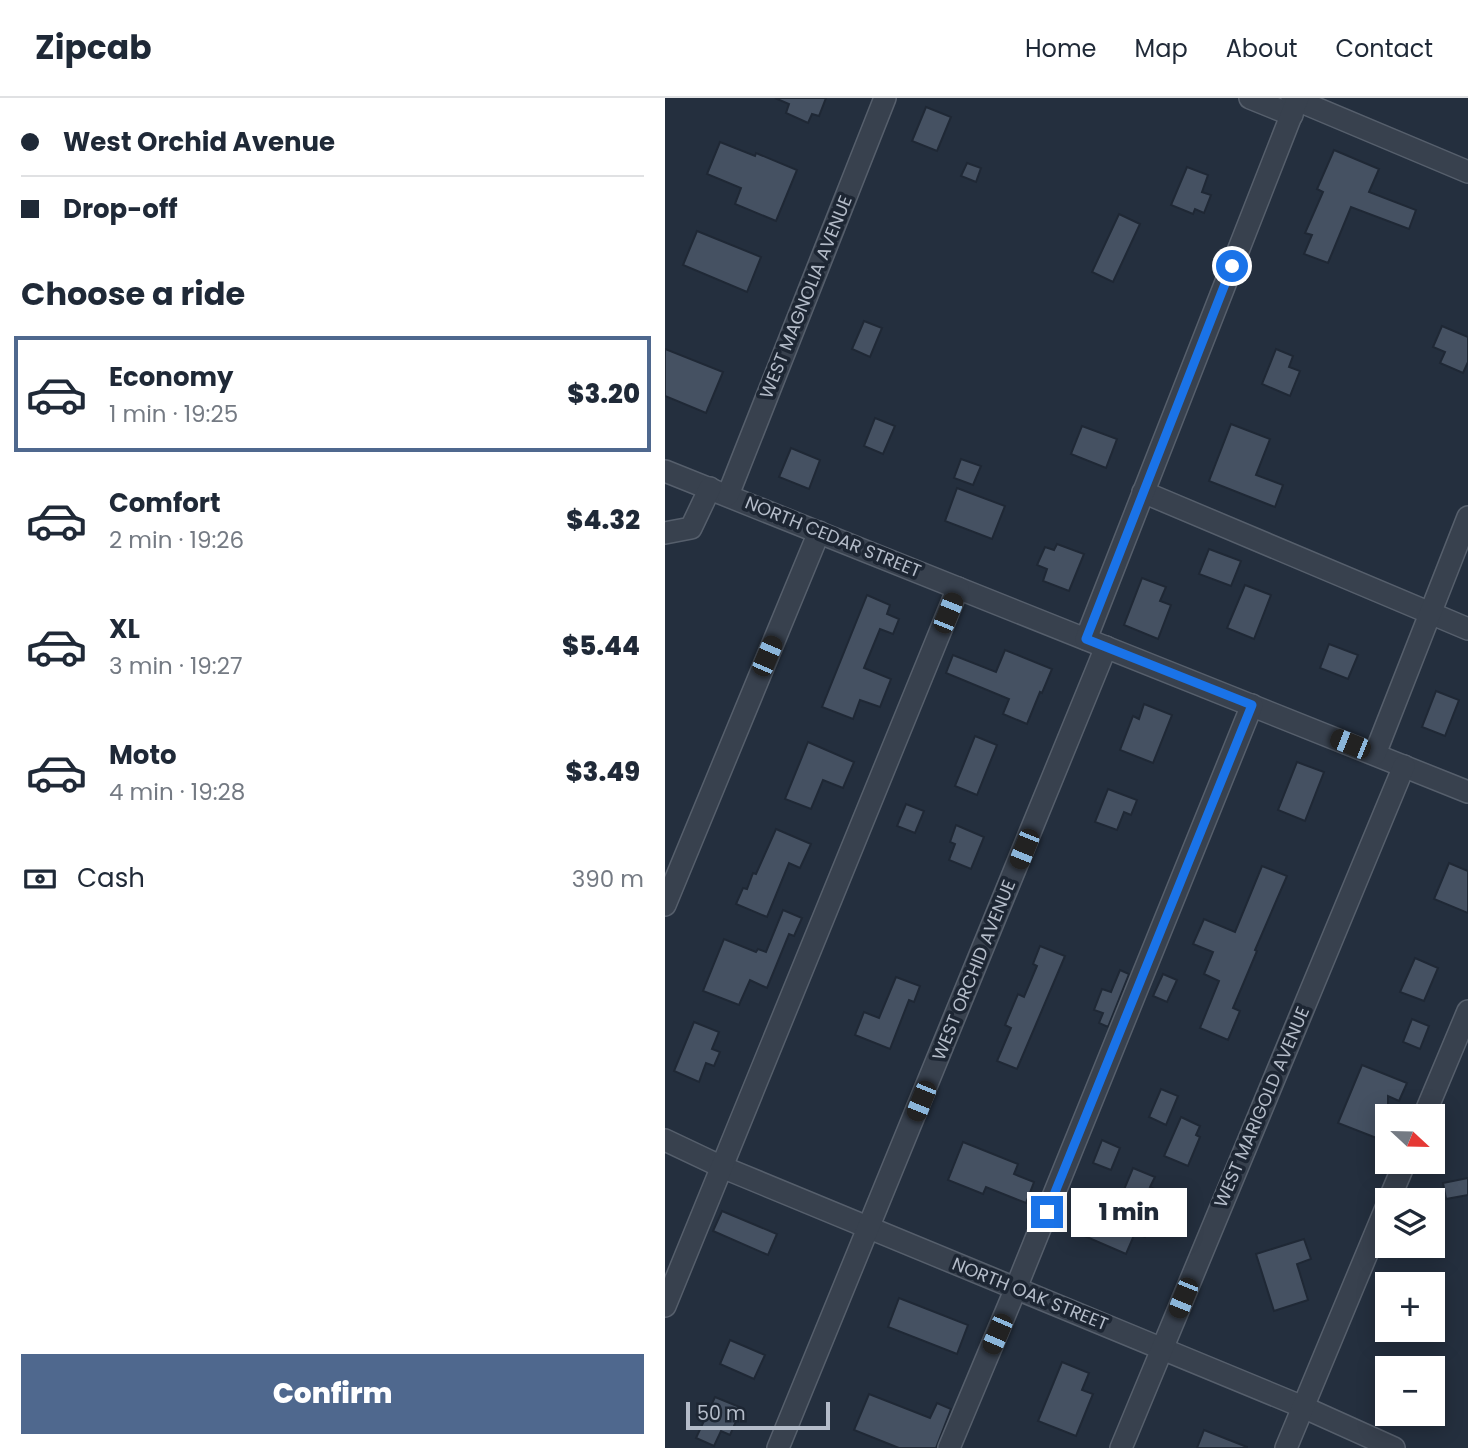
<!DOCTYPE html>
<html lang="en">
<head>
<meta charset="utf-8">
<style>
	body { margin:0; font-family:Poppins,sans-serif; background:#f6f6f7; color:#1f2937; height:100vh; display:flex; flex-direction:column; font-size:26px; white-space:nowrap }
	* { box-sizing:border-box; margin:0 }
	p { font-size:23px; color:#747a83 }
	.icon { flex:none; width:38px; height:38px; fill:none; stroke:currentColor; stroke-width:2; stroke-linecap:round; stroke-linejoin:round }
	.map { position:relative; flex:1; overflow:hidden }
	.details { display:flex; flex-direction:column; background:#fff; width:665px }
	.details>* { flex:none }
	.guide { display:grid; align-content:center; height:154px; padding:0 21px; background:#fff }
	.needle { width:46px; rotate:112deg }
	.controls { position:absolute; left:710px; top:1006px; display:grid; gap:14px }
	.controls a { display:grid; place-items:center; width:70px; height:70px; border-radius:0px; background:#fff; box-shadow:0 4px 18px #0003; font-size:35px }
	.scale { position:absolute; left:21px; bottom:18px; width:144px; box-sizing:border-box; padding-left:7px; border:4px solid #b4bcc9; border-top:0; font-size:19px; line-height:24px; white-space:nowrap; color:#b4bcc9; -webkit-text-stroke:5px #1d2633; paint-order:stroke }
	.end { position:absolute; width:32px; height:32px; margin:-16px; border:9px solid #1a73e8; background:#fff; box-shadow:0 0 0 4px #fff }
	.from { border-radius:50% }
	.bubble { position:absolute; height:49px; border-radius:0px; background:#fff; box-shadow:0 4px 18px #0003; font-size:23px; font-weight:800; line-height:49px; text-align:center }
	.car { position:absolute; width:21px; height:42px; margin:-21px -10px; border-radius:9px; box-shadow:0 0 5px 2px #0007; background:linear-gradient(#222 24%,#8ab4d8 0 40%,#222 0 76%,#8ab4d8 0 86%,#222 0) }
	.guide b { display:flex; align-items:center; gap:24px; height:66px; font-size:26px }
	.guide b+b { border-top:2px solid #e0e1e3 }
	.guide i { width:18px; height:18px; background:#1f2937 }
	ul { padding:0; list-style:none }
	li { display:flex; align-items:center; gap:21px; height:116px; margin:0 14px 10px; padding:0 7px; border:4px solid transparent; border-radius:0px }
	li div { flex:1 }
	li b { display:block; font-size:26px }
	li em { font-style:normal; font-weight:800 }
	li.current { border-color:#4f688e }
	li>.icon { width:63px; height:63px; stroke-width:1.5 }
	h2 { padding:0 21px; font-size:32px; line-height:84px }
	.pay { display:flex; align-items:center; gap:18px; height:77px; padding:0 21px; font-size:26px }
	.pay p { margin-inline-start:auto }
	.button { display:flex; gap:14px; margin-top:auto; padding:14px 21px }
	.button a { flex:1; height:80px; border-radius:0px; background:#4f688e; color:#fff; font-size:28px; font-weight:800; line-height:80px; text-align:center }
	header { display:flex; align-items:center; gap:42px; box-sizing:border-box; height:98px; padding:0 35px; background:#fff; border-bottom:2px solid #e0e1e3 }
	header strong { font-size:33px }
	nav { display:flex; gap:38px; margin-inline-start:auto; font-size:24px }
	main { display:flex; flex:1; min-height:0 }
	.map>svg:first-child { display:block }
	.building { fill:#455162; stroke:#1f2835; stroke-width:2 }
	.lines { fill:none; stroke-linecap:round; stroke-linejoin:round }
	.minor-casing { stroke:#565f6c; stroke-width:24 }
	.minor { stroke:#38414e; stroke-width:21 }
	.route { stroke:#1a73e8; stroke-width:9 }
	.labels { text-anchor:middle; stroke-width:7; stroke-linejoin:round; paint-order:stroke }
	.street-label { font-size:18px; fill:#b4bcc9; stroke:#1d2633 }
</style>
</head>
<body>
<header>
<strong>Zipcab</strong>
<nav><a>Home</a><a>Map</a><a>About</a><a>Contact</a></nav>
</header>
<main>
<section class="details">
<div class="guide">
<b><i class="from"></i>West Orchid Avenue</b>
<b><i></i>Drop-off</b>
</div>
<h2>Choose a ride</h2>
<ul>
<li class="current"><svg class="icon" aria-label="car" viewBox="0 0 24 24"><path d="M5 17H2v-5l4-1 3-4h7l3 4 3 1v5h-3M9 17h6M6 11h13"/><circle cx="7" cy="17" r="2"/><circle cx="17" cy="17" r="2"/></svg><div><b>Economy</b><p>1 min · 19:25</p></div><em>$3.20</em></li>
<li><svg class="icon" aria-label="car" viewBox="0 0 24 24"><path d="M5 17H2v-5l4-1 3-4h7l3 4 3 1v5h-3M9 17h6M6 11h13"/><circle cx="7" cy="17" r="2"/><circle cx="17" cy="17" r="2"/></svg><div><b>Comfort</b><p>2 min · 19:26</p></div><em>$4.32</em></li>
<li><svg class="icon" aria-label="car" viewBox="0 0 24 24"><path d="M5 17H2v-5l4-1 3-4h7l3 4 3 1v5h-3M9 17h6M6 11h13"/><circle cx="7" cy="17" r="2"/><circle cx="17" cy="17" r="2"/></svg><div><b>XL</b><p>3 min · 19:27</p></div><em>$5.44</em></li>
<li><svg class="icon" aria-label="car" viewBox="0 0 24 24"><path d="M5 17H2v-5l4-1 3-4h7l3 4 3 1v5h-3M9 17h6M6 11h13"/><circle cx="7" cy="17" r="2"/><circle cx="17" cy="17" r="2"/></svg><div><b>Moto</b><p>4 min · 19:28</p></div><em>$3.49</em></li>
</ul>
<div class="pay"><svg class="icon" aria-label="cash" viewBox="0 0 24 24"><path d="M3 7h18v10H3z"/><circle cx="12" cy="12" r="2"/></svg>Cash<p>390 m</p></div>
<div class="button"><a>Confirm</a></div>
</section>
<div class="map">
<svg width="803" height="1350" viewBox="0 0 803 1350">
	<rect width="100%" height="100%" fill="#242f3e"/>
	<g class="building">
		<polygon points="110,0 161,0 154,18 147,16 143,25 121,15 124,6"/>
		<polygon points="261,9 286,19 272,53 247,43"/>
		<polygon points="55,44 90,58 91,55 132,72 111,123 70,106 76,90 42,76"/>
		<polygon points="669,52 714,71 704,94 751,112 744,131 686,109 663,165 639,156 647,137 640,135 658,94 652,91"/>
		<polygon points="302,65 316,70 311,84 296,78"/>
		<polygon points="522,69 543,77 537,94 546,97 539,115 530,111 528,116 506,107"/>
		<polygon points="454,116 475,126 448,184 427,174"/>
		<polygon points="32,133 96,159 82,194 18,167"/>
		<polygon points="199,223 217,230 205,259 187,251"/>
		<polygon points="777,228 803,239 803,264 798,275 775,265 780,254 768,249"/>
		<polygon points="0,251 58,274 41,315 0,298"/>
		<polygon points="611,251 628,258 624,269 635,273 625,298 597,286"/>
		<polygon points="210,320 230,328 218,356 199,348"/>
		<polygon points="566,326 605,341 591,377 618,387 610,409 544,383"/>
		<polygon points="417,328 452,341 441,370 406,356"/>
		<polygon points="126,350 155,362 144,391 114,379"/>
		<polygon points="296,361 316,368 308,387 289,380"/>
		<polygon points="292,390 340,408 327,441 280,423"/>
		<polygon points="392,446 419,456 404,493 378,483 382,471 372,467 380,449 389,452"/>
		<polygon points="544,451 576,463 566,488 534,476"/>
		<polygon points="477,480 501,489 495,503 506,507 493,541 459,527"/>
		<polygon points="580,487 606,497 589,541 562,530"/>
		<polygon points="202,497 225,507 222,516 234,521 228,536 215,531 199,570 226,581 215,609 195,602 188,621 157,609"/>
		<polygon points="664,546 693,557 683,581 655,570"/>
		<polygon points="340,552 387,571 377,595 375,594 362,626 338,616 344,601 281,575 288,557 331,574"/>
		<polygon points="771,593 794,602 780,638 757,629"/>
		<polygon points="479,606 507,617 488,665 455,652 468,618 474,621"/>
		<polygon points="310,638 332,647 312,697 290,688"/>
		<polygon points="143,644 189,664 178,690 158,682 146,711 120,701"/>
		<polygon points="632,664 659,674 640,723 613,712"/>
		<polygon points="443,691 472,702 466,717 459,714 452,732 430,724"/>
		<polygon points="241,706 259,713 250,735 232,728"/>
		<polygon points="291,727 319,739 306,771 284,762 290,746 285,744"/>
		<polygon points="111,731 146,746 135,770 124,765 102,819 71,806 78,790 82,791 88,775 91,776"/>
		<polygon points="784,765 803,773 803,815 769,801"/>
		<polygon points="597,768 622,778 590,852 592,853 568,910 575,913 563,942 535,930 554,883 539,876 548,854 528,846 539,821 570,834"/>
		<polygon points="118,812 137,820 129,838 124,836 102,890 85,882 74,907 38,893 59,841 91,854 93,851 101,854"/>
		<polygon points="375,848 400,858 352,971 332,963 346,930 340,927 353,896 359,899 372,868 368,866"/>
		<polygon points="750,860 773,870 759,903 735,894"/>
		<polygon points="455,872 464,876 443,929 434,925 438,915 429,912 437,891 446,894"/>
		<polygon points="498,876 512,882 502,904 488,898"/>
		<polygon points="231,879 255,888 249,904 244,902 225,951 190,937 199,914 214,920"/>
		<polygon points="747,921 764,928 755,951 738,944"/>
		<polygon points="29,924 54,934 47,951 55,954 49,968 41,965 34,984 9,973"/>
		<polygon points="697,967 742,985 734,1003 723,998 723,1022 714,1041 673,1025"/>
		<polygon points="496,991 513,998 501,1027 484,1019"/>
		<polygon points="516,1019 535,1028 531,1037 535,1039 523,1068 499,1058"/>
		<polygon points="437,1042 455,1050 446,1072 428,1065"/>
		<polygon points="298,1044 353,1066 349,1076 369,1084 361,1105 321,1089 318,1096 283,1082"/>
		<polygon points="468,1070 490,1079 485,1089 498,1095 480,1139 470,1135 461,1156 417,1137 426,1115 446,1123"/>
		<polygon points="803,1080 803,1097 781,1101 778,1085"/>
		<polygon points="57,1113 112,1136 103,1157 48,1133"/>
		<polygon points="639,1141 646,1161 632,1166 643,1202 609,1213 591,1156"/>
		<polygon points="234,1200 303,1227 292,1256 223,1229"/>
		<polygon points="65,1242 100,1257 89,1281 55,1266"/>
		<polygon points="397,1264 424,1275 417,1292 428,1296 411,1338 373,1323"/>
		<polygon points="204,1296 265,1320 272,1305 286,1311 271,1350 234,1350 189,1332"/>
		<polygon points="50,1299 77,1310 65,1337 56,1333 49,1348 31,1340"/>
		<polygon points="539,1332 582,1349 582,1350 532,1350"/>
	</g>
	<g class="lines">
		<g class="minor-casing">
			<g id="minor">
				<polyline points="585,0 627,17"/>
				<polyline points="627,0 803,74"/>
				<polyline points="0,373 803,694"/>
				<polyline points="478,394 803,531"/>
				<polyline points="63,397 220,0"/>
				<polyline points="0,435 26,430 45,390"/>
				<polyline points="421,541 633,0"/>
				<polyline points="710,656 803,419"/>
				<polyline points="0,807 154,434"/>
				<polyline points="759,1018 803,913"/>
				<polyline points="0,1042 57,1069 638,1309 729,1350"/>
				<polyline points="724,1102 740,1064"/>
				<polyline points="0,1208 293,490"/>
				<polyline points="113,1350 441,549"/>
				<polyline points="284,1350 351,1190 587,607"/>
				<polyline points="456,1350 739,668"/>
				<polyline points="621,1350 723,1105"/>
			</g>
		</g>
		<use href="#minor" class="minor"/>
	</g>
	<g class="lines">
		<polyline class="route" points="382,1114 587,607 421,541 567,168"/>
	</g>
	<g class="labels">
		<g class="street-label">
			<text transform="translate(141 199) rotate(-68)" y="6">WEST MAGNOLIA AVENUE</text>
			<text transform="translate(168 439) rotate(22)" y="6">NORTH CEDAR STREET</text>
			<text transform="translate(309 872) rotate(-68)" y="6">WEST ORCHID AVENUE</text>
			<text transform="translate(597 1009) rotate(-67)" y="6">WEST MARIGOLD AVENUE</text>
			<text transform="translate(365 1196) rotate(22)" y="6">NORTH OAK STREET</text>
		</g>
	</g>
</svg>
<div class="controls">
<a><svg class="needle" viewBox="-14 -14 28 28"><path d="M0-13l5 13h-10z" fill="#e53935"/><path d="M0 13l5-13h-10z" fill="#747a83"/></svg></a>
<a><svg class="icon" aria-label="layers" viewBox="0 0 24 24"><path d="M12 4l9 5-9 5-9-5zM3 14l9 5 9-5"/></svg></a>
<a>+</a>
<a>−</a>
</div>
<div class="scale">50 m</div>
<i class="end from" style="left:567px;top:168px"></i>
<i class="end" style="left:382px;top:1114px"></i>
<div class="bubble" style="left:406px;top:1090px;width:116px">1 min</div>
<i class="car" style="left:283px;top:515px;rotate:22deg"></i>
<i class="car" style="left:102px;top:558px;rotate:23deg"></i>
<i class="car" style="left:685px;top:646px;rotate:292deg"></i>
<i class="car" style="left:359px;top:751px;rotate:202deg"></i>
<i class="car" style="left:256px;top:1003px;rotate:202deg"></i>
<i class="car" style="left:518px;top:1200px;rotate:202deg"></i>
<i class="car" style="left:332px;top:1236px;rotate:203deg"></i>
</div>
</main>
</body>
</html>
